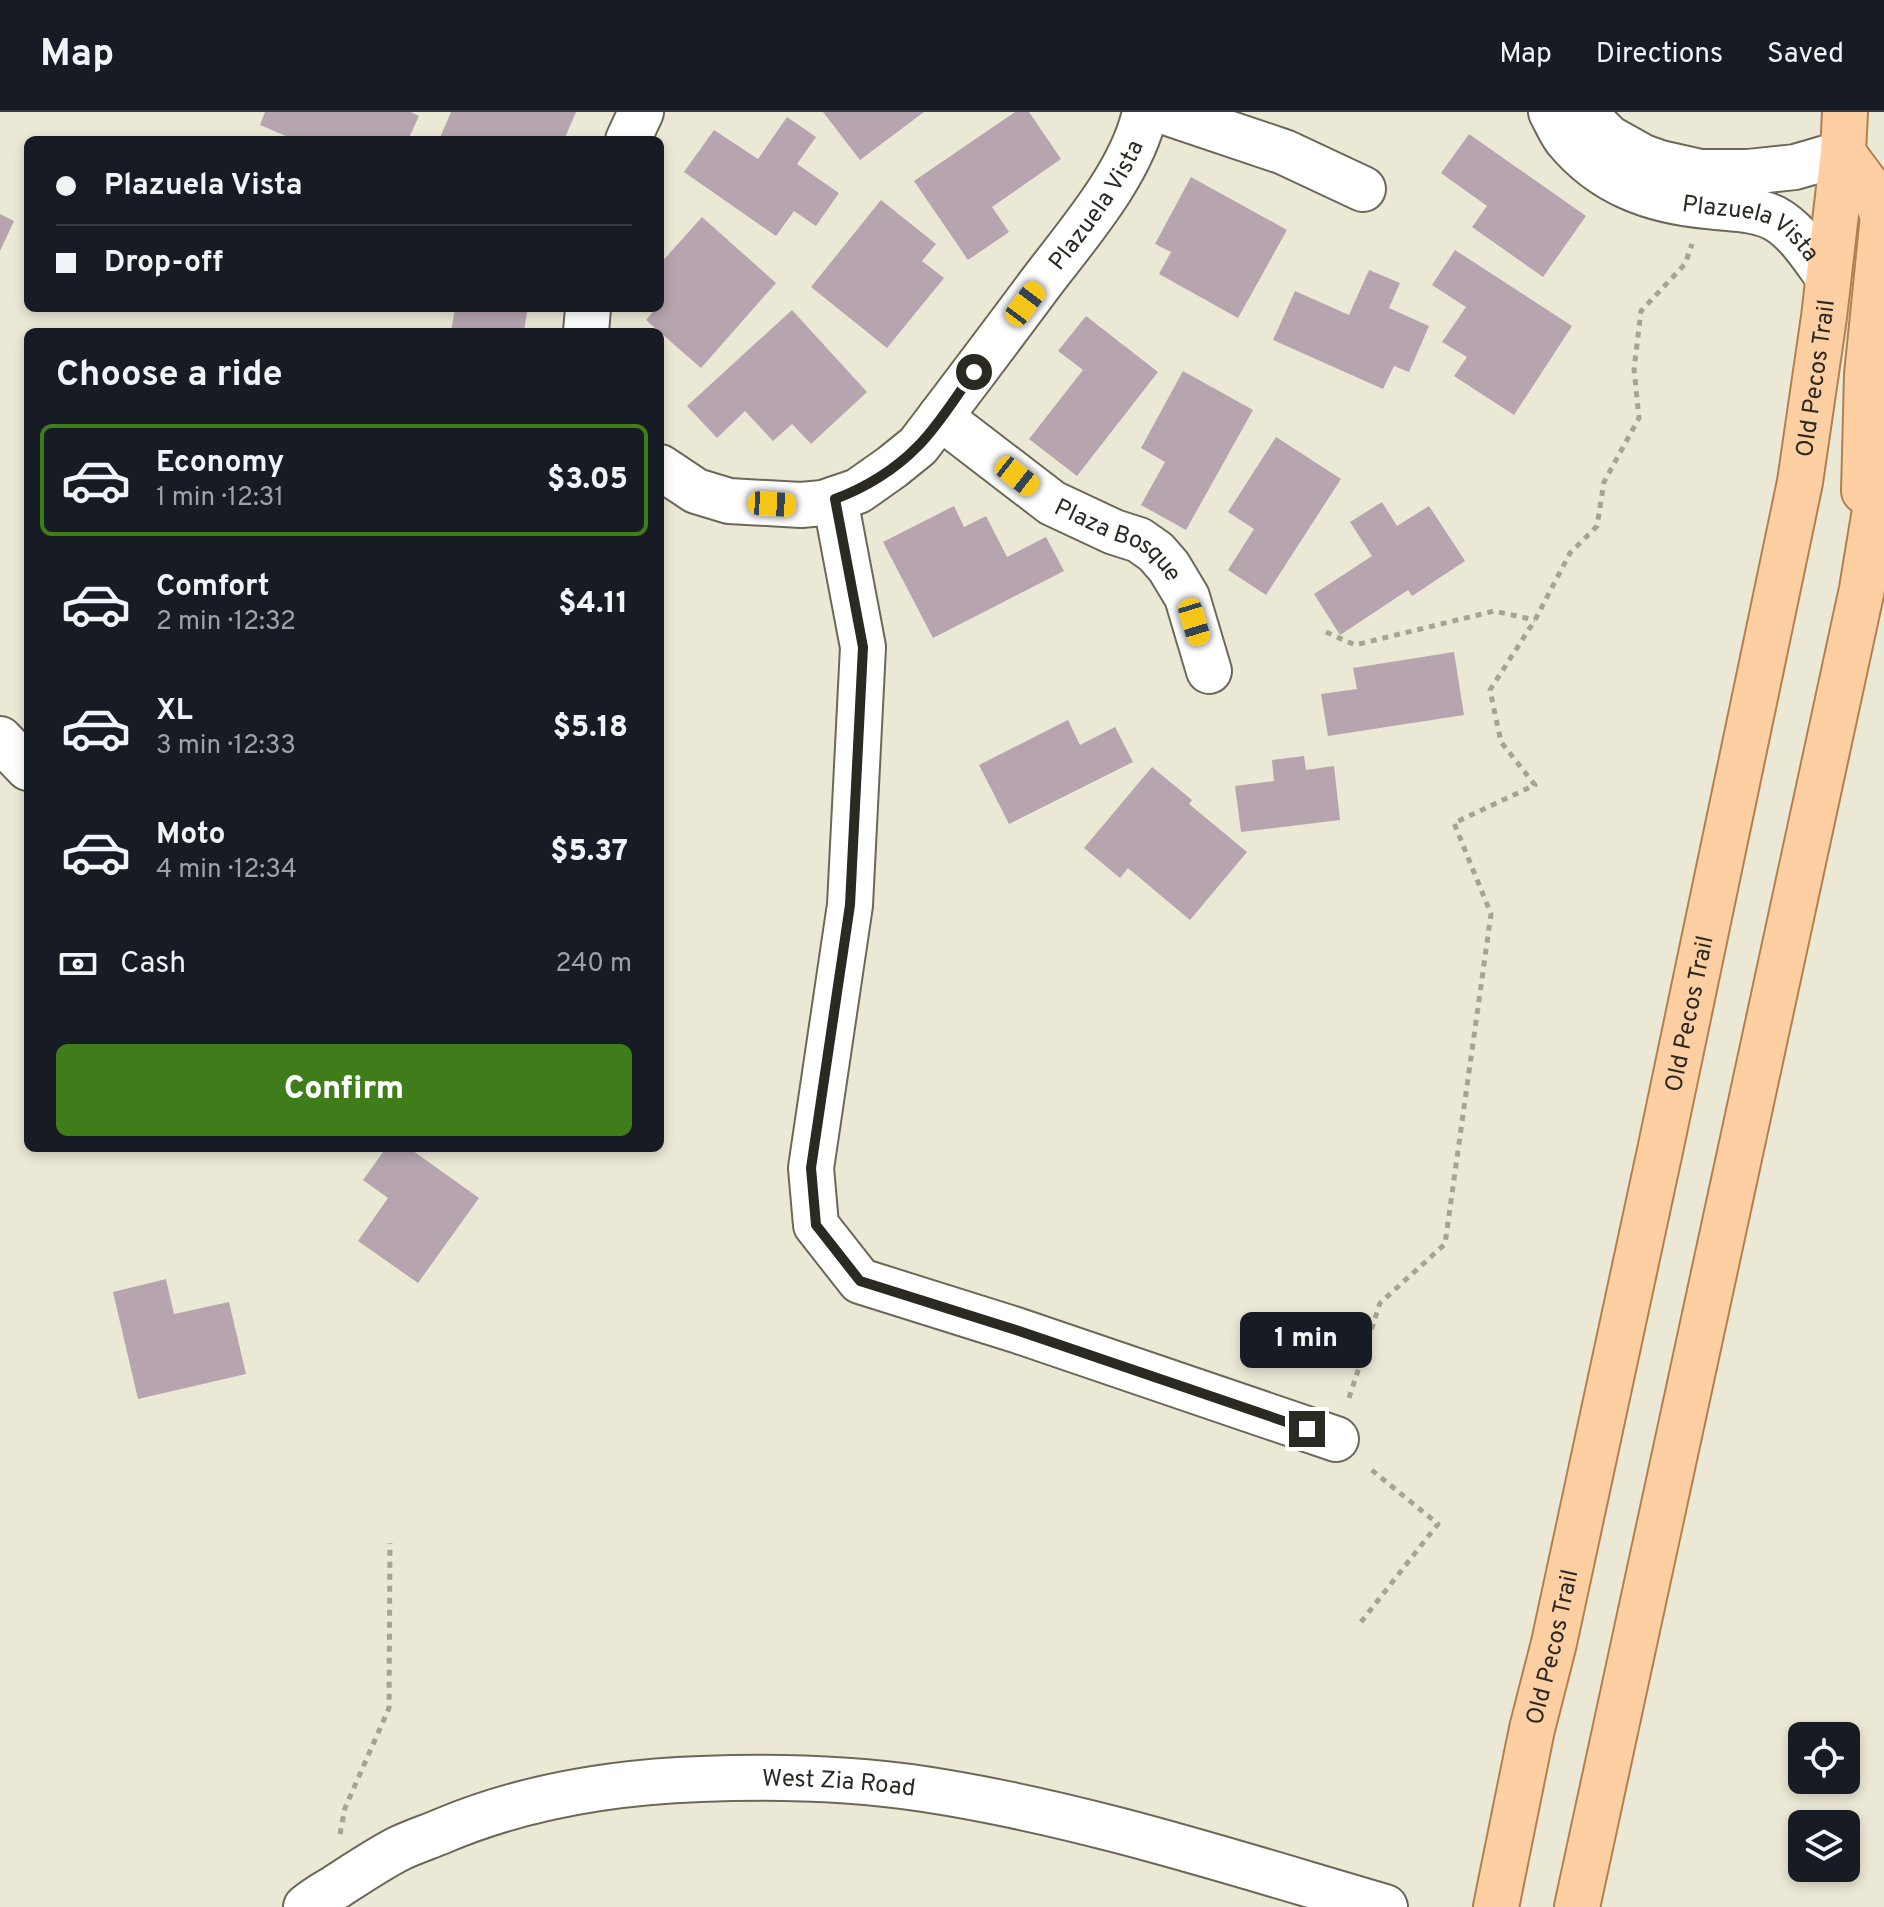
<!DOCTYPE html>
<html lang="en">
<head>
<meta charset="utf-8">
<style>
	body { margin:0; font-family:Overpass,sans-serif; background:#242831; color:#f1f3f6; height:100vh; display:flex; flex-direction:column; font-size:30px; white-space:nowrap }
	* { box-sizing:border-box; margin:0 }
	p { font-size:26px; color:#9ea1a6 }
	.icon { flex:none; width:44px; height:44px; fill:none; stroke:currentColor; stroke-width:2; stroke-linecap:round; stroke-linejoin:round }
	.map { position:relative; flex:1; overflow:hidden }
	.sheet { position:absolute; left:24px; top:216px; width:640px; height:824px; display:flex; flex-direction:column; background:#171b24; border-radius:12px; box-shadow:0 4px 12px #0003 }
	.sheet>* { flex:none }
	.banner { position:absolute; left:24px; top:24px; width:640px; height:176px; border-radius:12px; box-shadow:0 4px 12px #0003; display:grid; align-content:center; height:176px; padding:0 32px; background:#171b24 }
	.tools { position:absolute; left:1788px; top:1610px; display:grid; gap:16px }
	.tools a { display:grid; place-items:center; width:72px; height:72px; border-radius:12px; background:#171b24; box-shadow:0 4px 12px #0003; font-size:40px }
	.end { position:absolute; width:36px; height:36px; margin:-18px; border:10px solid #2a2922; background:#fff; box-shadow:0 0 0 4px #fff }
	.from { border-radius:50% }
	.bubble { position:absolute; height:56px; border-radius:12px; background:#171b24; box-shadow:0 4px 12px #0003; font-size:26px; font-weight:800; line-height:56px; text-align:center }
	.car { position:absolute; width:24px; height:48px; margin:-24px -12px; border-radius:10px; box-shadow:0 0 6px 2px #0007; background:linear-gradient(#f5c518 24%,#345 0 40%,#f5c518 0 76%,#345 0 86%,#f5c518 0) }
	.banner b { display:flex; align-items:center; gap:28px; height:76px; font-size:30px }
	.banner b+b { border-top:2px solid #363941 }
	.banner i { width:20px; height:20px; background:#f1f3f6 }
	ul { padding:0; list-style:none }
	li { display:flex; align-items:center; gap:24px; height:112px; margin:0 16px 12px; padding:0 16px; border:4px solid transparent; border-radius:12px }
	li div { flex:1 }
	li b { display:block; font-size:30px }
	li em { font-style:normal; font-weight:800 }
	li.selected { border-color:#3f7d1b }
	li>.icon { width:72px; height:72px; stroke-width:1.5 }
	h2 { padding:0 32px; font-size:36px; line-height:96px }
	.pay { display:flex; align-items:center; gap:20px; height:88px; padding:0 32px; font-size:30px }
	.pay p { margin-inline-start:auto }
	.action { display:flex; gap:16px; margin-top:auto; padding:16px 32px }
	.action a { flex:1; height:92px; border-radius:12px; background:#3f7d1b; color:#fff; font-size:32px; font-weight:800; line-height:92px; text-align:center }
	header { display:flex; align-items:center; gap:48px; box-sizing:border-box; height:112px; padding:0 40px; background:#171b24; border-bottom:2px solid #363941 }
	header strong { font-size:38px }
	nav { display:flex; gap:44px; margin-inline-start:auto; font-size:28px }
	.map>svg:first-child { display:block }
	.building { fill:#b6a5af }
	.lines { fill:none; stroke-linecap:round; stroke-linejoin:round }
	.minor-casing { stroke:#6c6858; stroke-width:48 }
	.major-casing { stroke:#b2804e; stroke-width:48 }
	.path { stroke:#a6a395; stroke-width:5; stroke-dasharray:6 6; stroke-linecap:butt }
	.minor { stroke:#fff; stroke-width:44 }
	.major { stroke:#fdcfa3; stroke-width:44 }
	.route { stroke:#2a2922; stroke-width:10 }
	.labels { text-anchor:middle; stroke-width:7; stroke-linejoin:round; paint-order:stroke }
	.street-label { font-size:24px; fill:#2a2922; stroke:#faf5e3 }
</style>
</head>
<body>
<header>
<strong>Map</strong>
<nav><a>Map</a><a>Directions</a><a>Saved</a></nav>
</header>
<div class="map">
<svg width="1884" height="1795" viewBox="0 0 1884 1795">
	<rect width="100%" height="100%" fill="#ece8d6"/>
	<g class="building">
		<polygon points="265,0 411,0 419,4 408,28 295,28 260,13"/>
		<polygon points="451,0 576,0 564,28 513,28 504,24 502,28 439,28"/>
		<polygon points="823,0 924,0 860,48"/>
		<polygon points="1015,0 1029,0 1061,47 992,95 1009,120 968,148 914,69"/>
		<polygon points="787,5 816,25 797,52 839,81 816,114 794,99 776,124 684,60 714,18 758,47"/>
		<polygon points="1469,22 1586,104 1543,165 1472,115 1487,94 1441,61"/>
		<polygon points="1191,65 1287,118 1238,206 1159,162 1171,140 1155,132"/>
		<polygon points="881,88 936,132 922,149 944,166 887,236 811,175"/>
		<polygon points="0,102 14,109 0,139"/>
		<polygon points="702,105 776,171 701,256 646,208 656,196 660,196 660,192 663,189 660,186 660,152"/>
		<polygon points="1455,138 1572,214 1514,303 1454,264 1467,245 1442,230 1466,195 1432,173"/>
		<polygon points="1369,158 1400,171 1389,196 1429,214 1409,260 1394,254 1383,277 1273,228 1295,179 1349,203"/>
		<polygon points="455,196 506,196 527,200 524,220 451,220"/>
		<polygon points="792,198 867,280 811,332 792,312 773,329 745,299 717,326 687,294"/>
		<polygon points="1086,204 1158,260 1077,364 1029,327 1083,258 1058,239"/>
		<polygon points="1183,259 1253,298 1186,418 1141,393 1165,350 1141,336"/>
		<polygon points="1276,325 1341,367 1266,483 1228,458 1254,417 1228,400"/>
		<polygon points="1382,390 1397,414 1429,394 1465,449 1412,484 1408,478 1340,523 1314,482 1372,444 1350,410"/>
		<polygon points="954,394 964,415 986,404 1007,445 1046,425 1064,459 933,526 883,430"/>
		<polygon points="1454,540 1464,603 1328,624 1321,582 1357,577 1353,556"/>
		<polygon points="1068,608 1080,633 1115,615 1133,650 1009,712 979,653"/>
		<polygon points="1304,644 1306,658 1334,654 1340,708 1241,720 1235,674 1274,669 1272,648"/>
		<polygon points="1152,655 1192,688 1189,692 1247,740 1190,808 1128,756 1120,766 1084,736"/>
		<polygon points="386,1036 409,1036 479,1086 418,1171 358,1129 388,1086 363,1068"/>
		<polygon points="166,1167 174,1202 229,1190 246,1262 138,1287 113,1180"/>
	</g>
	<g class="lines">
		<g class="minor-casing">
			<g id="minor">
				<polyline points="1165,0 1284,40 1363,77"/>
				<path id="s1" d="M1551,0C1556,9 1560,19 1566,27C1603,72 1652,89 1707,94C1729,97 1754,96 1774,106C1797,118 1813,145 1828,165"/>
				<polyline points="1583,0 1609,26 1643,45 1660,51 1700,60 1748,60 1795,55 1843,41"/>
				<polyline points="628,28 641,0"/>
				<polyline points="586,220 588,196"/>
				<path id="s2" d="M940,305L1052,391L1114,420L1139,428L1156,440L1169,455L1187,485L1209,559"/>
				<path id="s3" d="M660,355L696,379L729,389L801,393L823,391L858,379L892,355L918,334C959,280 1000,226 1040,172C1077,123 1132,61 1145,0"/>
				<polyline points="835,387 863,535 850,793 811,1056 816,1113 860,1169 1016,1218 1336,1327"/>
				<polyline points="0,627 28,656"/>
				<path id="s4" d="M306,1795C315,1787 326,1781 336,1775C356,1762 377,1748 398,1737C412,1730 428,1725 442,1719C525,1684 612,1670 701,1667C776,1664 850,1666 924,1677C1081,1701 1234,1751 1385,1795"/>
			</g>
		</g>
		<g class="major-casing">
			<g id="major">
				<polyline points="1843,41 1875,84 1883,104 1867,263 1864,379"/>
				<path id="s5" d="M1496,1795L1532,1617L1554,1531L1661,1034L1800,370L1824,205L1843,41L1845,0"/>
				<polyline points="1577,1795 1862,477 1884,343"/>
			</g>
		</g>
		<g class="path">
			<polyline points="1326,520 1355,533 1494,499 1535,508"/>
			<polyline points="1349,1286 1380,1191 1445,1132 1491,802 1454,711 1535,673 1501,630 1490,578 1535,508 1570,441 1597,414 1604,370 1639,306 1634,257 1641,199 1685,152 1692,132"/>
			<polyline points="1361,1510 1438,1412 1368,1355"/>
			<polyline points="340,1722 345,1696 389,1596 390,1431"/>
		</g>
		<use href="#minor" class="minor"/>
		<use href="#major" class="major"/>
	</g>
	<g class="lines">
		<path class="route" d="M974,260C956,284 939,313 918,334C896,357 865,376 835,387L863,535L850,793L811,1056L816,1113L860,1169L1016,1218L1307,1317"/>
	</g>
	<g class="labels">
		<g class="street-label">
			<text dy="8" stroke="none"><textPath href="#s3" startOffset="584">Plazuela Vista</textPath></text>
			<text dy="8" stroke="none"><textPath href="#s1" startOffset="242">Plazuela Vista</textPath></text>
			<text dy="8" stroke="none"><textPath href="#s5" startOffset="1562">Old Pecos Trail</textPath></text>
			<text dy="8" stroke="none"><textPath href="#s2" startOffset="218">Plaza Bosque</textPath></text>
			<text dy="8" stroke="none"><textPath href="#s5" startOffset="914">Old Pecos Trail</textPath></text>
			<text dy="8" stroke="none"><textPath href="#s5" startOffset="266">Old Pecos Trail</textPath></text>
			<text dy="8" stroke="none"><textPath href="#s4" startOffset="560">West Zia Road</textPath></text>
		</g>
	</g>
</svg>
<div class="tools">
<a><svg class="icon" aria-label="locate" viewBox="0 0 24 24"><circle cx="12" cy="12" r="6"/><path d="M12 2v4M12 18v4M2 12h4M18 12h4"/></svg></a>
<a><svg class="icon" aria-label="layers" viewBox="0 0 24 24"><path d="M12 4l9 5-9 5-9-5zM3 14l9 5 9-5"/></svg></a>
</div>
<i class="end from" style="left:974px;top:260px"></i>
<i class="end" style="left:1307px;top:1317px"></i>
<div class="bubble" style="left:1240px;top:1200px;width:132px">1 min</div>
<i class="car" style="left:1025px;top:192px;rotate:37deg"></i>
<i class="car" style="left:1017px;top:364px;rotate:128deg"></i>
<i class="car" style="left:772px;top:392px;rotate:93deg"></i>
<i class="car" style="left:1194px;top:510px;rotate:163deg"></i>
<div class="banner">
<b><i class="from"></i>Plazuela Vista</b>
<b><i></i>Drop-off</b>
</div>
<section class="sheet">
<h2>Choose a ride</h2>
<ul>
<li class="selected"><svg class="icon" aria-label="car" viewBox="0 0 24 24"><path d="M5 17H2v-5l4-1 3-4h7l3 4 3 1v5h-3M9 17h6M6 11h13"/><circle cx="7" cy="17" r="2"/><circle cx="17" cy="17" r="2"/></svg><div><b>Economy</b><p>1 min · 12:31</p></div><em>$3.05</em></li>
<li><svg class="icon" aria-label="car" viewBox="0 0 24 24"><path d="M5 17H2v-5l4-1 3-4h7l3 4 3 1v5h-3M9 17h6M6 11h13"/><circle cx="7" cy="17" r="2"/><circle cx="17" cy="17" r="2"/></svg><div><b>Comfort</b><p>2 min · 12:32</p></div><em>$4.11</em></li>
<li><svg class="icon" aria-label="car" viewBox="0 0 24 24"><path d="M5 17H2v-5l4-1 3-4h7l3 4 3 1v5h-3M9 17h6M6 11h13"/><circle cx="7" cy="17" r="2"/><circle cx="17" cy="17" r="2"/></svg><div><b>XL</b><p>3 min · 12:33</p></div><em>$5.18</em></li>
<li><svg class="icon" aria-label="car" viewBox="0 0 24 24"><path d="M5 17H2v-5l4-1 3-4h7l3 4 3 1v5h-3M9 17h6M6 11h13"/><circle cx="7" cy="17" r="2"/><circle cx="17" cy="17" r="2"/></svg><div><b>Moto</b><p>4 min · 12:34</p></div><em>$5.37</em></li>
</ul>
<div class="pay"><svg class="icon" aria-label="cash" viewBox="0 0 24 24"><path d="M3 7h18v10H3z"/><circle cx="12" cy="12" r="2"/></svg>Cash<p>240 m</p></div>
<div class="action"><a>Confirm</a></div>
</section>
</div>
</body>
</html>
